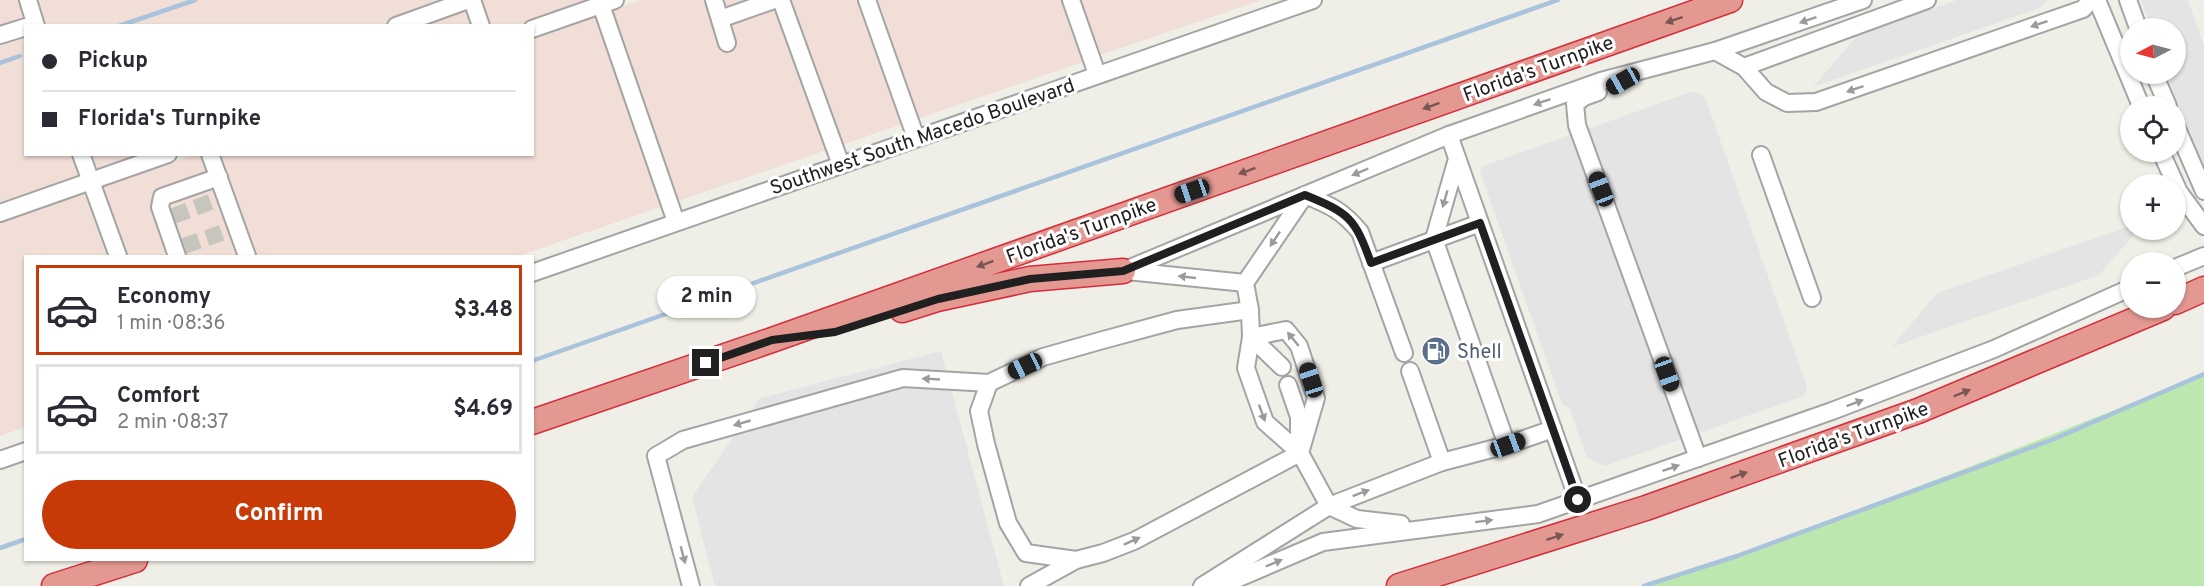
<!DOCTYPE html>
<html lang="en">
<head>
<meta charset="utf-8">
<style>
	body { margin:0; font-family:Overpass,sans-serif; background:#f7f7f7; color:#2b2b33; height:100vh; display:flex; flex-direction:column; font-size:22px; white-space:nowrap }
	* { box-sizing:border-box; margin:0 }
	p { font-size:20px; color:#7c7c81 }
	.icon { flex:none; width:33px; height:33px; fill:none; stroke:currentColor; stroke-width:2; stroke-linecap:round; stroke-linejoin:round }
	.map { position:relative; flex:1; overflow:hidden }
	.details { position:absolute; left:24px; top:255px; width:510px; height:306px; display:flex; flex-direction:column; background:#fff; border-radius:0px; box-shadow:0 2px 4px #0004 }
	.details>* { flex:none }
	.top-card { position:absolute; left:24px; top:24px; width:510px; height:132px; border-radius:0px; box-shadow:0 2px 4px #0004; display:grid; align-content:center; height:132px; padding:0 18px; background:#fff }
	.needle { width:39px; rotate:264deg }
	.tools { position:absolute; left:2120px; top:18px; display:grid; gap:12px }
	.tools a { display:grid; place-items:center; width:66px; height:66px; border-radius:50%; background:#fff; box-shadow:0 2px 4px #0004; font-size:30px }
	.end { position:absolute; width:27px; height:27px; margin:-14px; border:8px solid #202020; background:#fff; box-shadow:0 0 0 3px #fff }
	.from { border-radius:50% }
	.bubble { position:absolute; height:42px; border-radius:21px; background:#fff; box-shadow:0 2px 4px #0004; font-size:20px; font-weight:700; line-height:42px; text-align:center }
	.car { position:absolute; width:18px; height:36px; margin:-18px -9px; border-radius:8px; box-shadow:0 0 4px 2px #0007; background:linear-gradient(#222 24%,#8ab4d8 0 40%,#222 0 76%,#8ab4d8 0 86%,#222 0) }
	.top-card b { display:flex; align-items:center; gap:21px; height:57px; font-size:22px }
	.top-card b+b { border-top:2px solid #e1e1e2 }
	.top-card i { width:15px; height:15px; background:#2b2b33 }
	ul { padding:10px 0 0; list-style:none }
	li { display:flex; align-items:center; gap:18px; height:90px; margin:0 12px 9px; padding:0 6px; border:3px solid #e1e1e2; border-radius:0px }
	li div { flex:1 }
	li b { display:block; font-size:22px }
	li em { font-style:normal; font-weight:700 }
	li.selected { border-color:#c83908 }
	li>.icon { width:54px; height:54px; stroke-width:1.5 }
	.action { display:flex; gap:12px; margin-top:auto; padding:12px 18px }
	.action a { flex:1; height:69px; border-radius:36px; background:#c83908; color:#fff; font-size:24px; font-weight:700; line-height:69px; text-align:center }
	.map>svg:first-child { display:block }
	.commercial { fill:#f0ded7 }
	.grass { fill:#bce8af }
	.parking { fill:#e4e4e4 }
	.lines { fill:none; stroke-linecap:round; stroke-linejoin:round }
	.stream { stroke:#a9c3dc; stroke-width:4.5 }
	.minor-tunnel { stroke:#c6c6bf; stroke-width:16; stroke-dasharray:16 8; stroke-linecap:butt }
	.minor-casing { stroke:#a4a4a4; stroke-width:20 }
	.highway-casing { stroke:#d52d3b; stroke-width:27 }
	.minor { stroke:#fff; stroke-width:16 }
	.highway { stroke:#e49892; stroke-width:24 }
	.oneway { fill:#785653 }
	.oneway2 { fill:#9b9b9b }
	.route { stroke:#202020; stroke-width:8 }
	.labels { text-anchor:middle; stroke-width:6; stroke-linejoin:round; paint-order:stroke }
	.street-label { font-size:20px; fill:#202020; stroke:#fff }
	.service-label { font-size:20px; fill:#4e5e75; stroke:#fff; text-anchor:start }
</style>
</head>
<body>
<div class="map">
<svg width="2204" height="586" viewBox="0 0 2204 586">
	<rect width="100%" height="100%" fill="#f0efe7"/>
	<g class="commercial">
		<polygon points="0,0 18,0 27,25 26,154 71,155 78,177 0,204"/>
		<polygon points="38,0 589,0 515,26 46,25"/>
		<polygon points="641,0 1061,0 1083,62 518,256 128,256 102,186 194,155 532,154 533,37"/>
		<polygon points="1081,0 1262,0 1100,55"/>
		<polygon points="91,154 142,155 96,170"/>
		<polygon points="84,192 108,256 26,256 25,427 0,436 0,222"/>
	</g>
	<path class="grass" d="M2204,374V586H1650C1836,519 2021,448 2204,374Z"/>
	<g class="parking">
		<polygon points="1957,0 2047,0 2040,8 1813,87 1858,35"/>
		<polygon points="2141,0 2188,0 2204,46 2204,168 2201,169 2167,74 2175,74 2175,28 2151,28"/>
		<polygon points="1694,91 1705,97 1807,387 1804,396 1605,466 1587,458 1569,407 1562,404 1480,172 1483,166"/>
		<polygon points="2130,226 2130,230 2138,230 2099,275 1892,347 1937,293"/>
		<polygon points="941,351 1004,586 715,586 692,497 760,398"/>
	</g>
	<g class="lines">
		<g class="stream">
			<polyline points="119,26 195,0"/>
			<polyline points="0,63 20,56"/>
			<polyline points="532,361 1558,0"/>
			<polyline points="0,548 26,539"/>
			<polyline points="1644,586 1737,556 2054,439 2204,374"/>
		</g>
		<g class="minor-tunnel">
			<polyline points="173,216 216,200"/>
			<polyline points="184,246 227,231"/>
		</g>
		<g class="minor-casing">
			<g id="minor">
				<polyline points="28,0 36,26"/>
				<polyline points="472,0 481,26"/>
				<polyline points="714,0 727,43"/>
				<polyline points="781,0 841,165"/>
				<polyline points="867,0 916,138"/>
				<polyline points="1071,0 1097,74"/>
				<polyline points="2097,0 2141,106"/>
				<polyline points="2128,0 2138,28"/>
				<polyline points="601,5 676,222"/>
				<polyline points="720,19 774,0"/>
				<polyline points="396,26 468,0"/>
				<polyline points="532,29 615,0"/>
				<polyline points="0,35 26,27"/>
				<polyline points="1715,51 1744,67 1766,92 1787,103 1816,102 2083,9 2091,0"/>
				<polyline points="1744,67 1927,0"/>
				<polyline points="2154,74 2168,106"/>
				<polyline points="1598,92 1584,97 1575,104 1577,125 1698,458"/>
				<polyline points="2175,124 2204,191"/>
				<polyline points="1449,135 1578,500"/>
				<polyline points="2161,152 2179,192 2204,226"/>
				<polyline points="81,154 118,256"/>
				<polyline points="210,154 247,256"/>
				<polyline points="1761,155 1812,298"/>
				<polyline points="1457,159 1434,239 1507,445"/>
				<polyline points="0,213 168,154"/>
				<polyline points="177,256 160,207 162,197 219,177"/>
				<polyline points="1371,263 1480,223"/>
				<polyline points="2175,268 2204,256"/>
				<polyline points="1123,271 1449,135 1601,81 1715,51 1863,0"/>
				<polyline points="1127,271 1245,283"/>
				<polyline points="532,273 1313,0"/>
				<polyline points="1251,337 1282,367"/>
				<polyline points="1410,371 1442,462"/>
				<polyline points="1288,385 1299,417 1299,437"/>
				<polyline points="0,460 26,451"/>
				<path d="M1401,524L1357,519L1329,506L1300,453L1265,422L1246,368L1251,337L1250,310L1245,283L1305,195C1330,205 1343,211 1360,232L1404,353"/>
				<polyline points="1076,560 1026,553 1008,523 986,444 979,411 989,383 1043,357 1103,340 1177,320 1250,310"/>
				<polyline points="691,586 656,456 683,440 903,378 989,383"/>
				<polyline points="1029,586 1076,560 1103,553 1134,541 1300,453 1316,398 1299,346 1286,330 1251,337"/>
				<polyline points="1202,586 1329,506 1442,462 1507,445 1553,429"/>
				<polyline points="1220,586 1323,542 1538,514 1832,411 1994,349 2130,288"/>
			</g>
		</g>
		<g class="highway-casing">
			<g id="highway">
				<polyline points="2175,302 2204,289"/>
				<polyline points="902,310 937,299 1030,279 1123,271"/>
				<polyline points="532,422 772,340 1730,0"/>
				<polyline points="54,586 135,560"/>
				<polyline points="1399,586 1646,508 1918,411 2163,308"/>
			</g>
		</g>
		<use href="#minor" class="minor"/>
		<use href="#highway" class="highway"/>
	</g>
	<defs><path id="oneway-solid" d="M-6-.8H1V-3.2L6.5 0L1 3.2V.8H-6Z" transform="scale(1.5)"/></defs>
	<g class="oneway">
		<use href="#oneway-solid" transform="translate(1674 20) rotate(161)"/>
		<use href="#oneway-solid" transform="translate(1431 106) rotate(160)"/>
		<use href="#oneway-solid" transform="translate(1247 171) rotate(160)"/>
		<use href="#oneway-solid" transform="translate(985 264) rotate(160)"/>
		<use href="#oneway-solid" transform="translate(1962 393) rotate(-22)"/>
		<use href="#oneway-solid" transform="translate(1739 475) rotate(-20)"/>
		<use href="#oneway-solid" transform="translate(1555 537) rotate(-18)"/>
	</g>
	<g class="oneway2">
		<use href="#oneway-solid" transform="translate(1808 20) rotate(161)"/>
		<use href="#oneway-solid" transform="translate(2039 24) rotate(161)"/>
		<use href="#oneway-solid" transform="translate(1855 89) rotate(161)"/>
		<use href="#oneway-solid" transform="translate(1542 102) rotate(161)"/>
		<use href="#oneway-solid" transform="translate(1360 172) rotate(157)"/>
		<use href="#oneway-solid" transform="translate(1445 199) rotate(106)"/>
		<use href="#oneway-solid" transform="translate(1275 239) rotate(124)"/>
		<use href="#oneway-solid" transform="translate(1187 277) rotate(-174)"/>
		<use href="#oneway-solid" transform="translate(1293 339) rotate(-129)"/>
		<use href="#oneway-solid" transform="translate(931 379) rotate(-177)"/>
		<use href="#oneway-solid" transform="translate(1855 403) rotate(-21)"/>
		<use href="#oneway-solid" transform="translate(1262 413) rotate(70)"/>
		<use href="#oneway-solid" transform="translate(742 423) rotate(164)"/>
		<use href="#oneway-solid" transform="translate(1671 468) rotate(-19)"/>
		<use href="#oneway-solid" transform="translate(1361 493) rotate(-21)"/>
		<use href="#oneway-solid" transform="translate(1484 521) rotate(-7)"/>
		<use href="#oneway-solid" transform="translate(1132 541) rotate(-24)"/>
		<use href="#oneway-solid" transform="translate(683 555) rotate(75)"/>
		<use href="#oneway-solid" transform="translate(1274 563) rotate(-23)"/>
	</g>
	<g class="lines">
		<path class="route" d="M706,363L772,340L835,332L938,299L1030,279L1123,271L1305,195C1349,213 1355,218 1371,263L1480,223L1578,500"/>
	</g>
	<defs>
		<g id="fuel-disc" transform="scale(1.5)"><circle r="9.5" fill="#5c6f8a" stroke="#fff"/><path d="M-5.5-6h7V0h2V4h1.3V-2.5L3-4.5l.8-.8L6-3V5H2.5V1h-1V6h-7ZM-4.2-4.7v3.2H.2V-4.7Z" fill="#fff"/></g>
	</defs>
	<g fill-rule="evenodd">
		<use href="#fuel-disc" x="1436" y="351"/>
	</g>
	<g class="labels">
		<g class="street-label">
			<text transform="translate(1538 68) rotate(-20)" y="7">Florida's Turnpike</text>
			<text transform="translate(922 136) rotate(-19)" y="7">Southwest South Macedo Boulevard</text>
			<text transform="translate(1081 230) rotate(-20)" y="7">Florida's Turnpike</text>
			<text transform="translate(1853 434) rotate(-20)" y="7">Florida's Turnpike</text>
		</g>
		<g class="service-label">
			<text x="1457" y="358">Shell</text>
		</g>
	</g>
</svg>
<div class="tools">
<a><svg class="needle" viewBox="-14 -14 28 28"><path d="M0-13l5 13h-10z" fill="#e53935"/><path d="M0 13l5-13h-10z" fill="#7c7c81"/></svg></a>
<a><svg class="icon" aria-label="locate" viewBox="0 0 24 24"><circle cx="12" cy="12" r="6"/><path d="M12 2v4M12 18v4M2 12h4M18 12h4"/></svg></a>
<a>+</a>
<a>−</a>
</div>
<i class="end from" style="left:1578px;top:500px"></i>
<i class="end" style="left:706px;top:363px"></i>
<div class="bubble" style="left:657px;top:276px;width:99px">2 min</div>
<i class="car" style="left:1623px;top:81px;rotate:241deg"></i>
<i class="car" style="left:1601px;top:189px;rotate:339deg"></i>
<i class="car" style="left:1192px;top:191px;rotate:251deg"></i>
<i class="car" style="left:1025px;top:366px;rotate:245deg"></i>
<i class="car" style="left:1667px;top:374px;rotate:160deg"></i>
<i class="car" style="left:1311px;top:380px;rotate:342deg"></i>
<i class="car" style="left:1508px;top:445px;rotate:70deg"></i>
<div class="top-card">
<b><i class="from"></i>Pickup</b>
<b><i></i>Florida's Turnpike</b>
</div>
<section class="details">
<ul>
<li class="selected"><svg class="icon" aria-label="car" viewBox="0 0 24 24"><path d="M5 17H2v-5l4-1 3-4h7l3 4 3 1v5h-3M9 17h6M6 11h13"/><circle cx="7" cy="17" r="2"/><circle cx="17" cy="17" r="2"/></svg><div><b>Economy</b><p>1 min · 08:36</p></div><em>$3.48</em></li>
<li><svg class="icon" aria-label="car" viewBox="0 0 24 24"><path d="M5 17H2v-5l4-1 3-4h7l3 4 3 1v5h-3M9 17h6M6 11h13"/><circle cx="7" cy="17" r="2"/><circle cx="17" cy="17" r="2"/></svg><div><b>Comfort</b><p>2 min · 08:37</p></div><em>$4.69</em></li>
</ul>
<div class="action"><a>Confirm</a></div>
</section>
</div>
</body>
</html>
